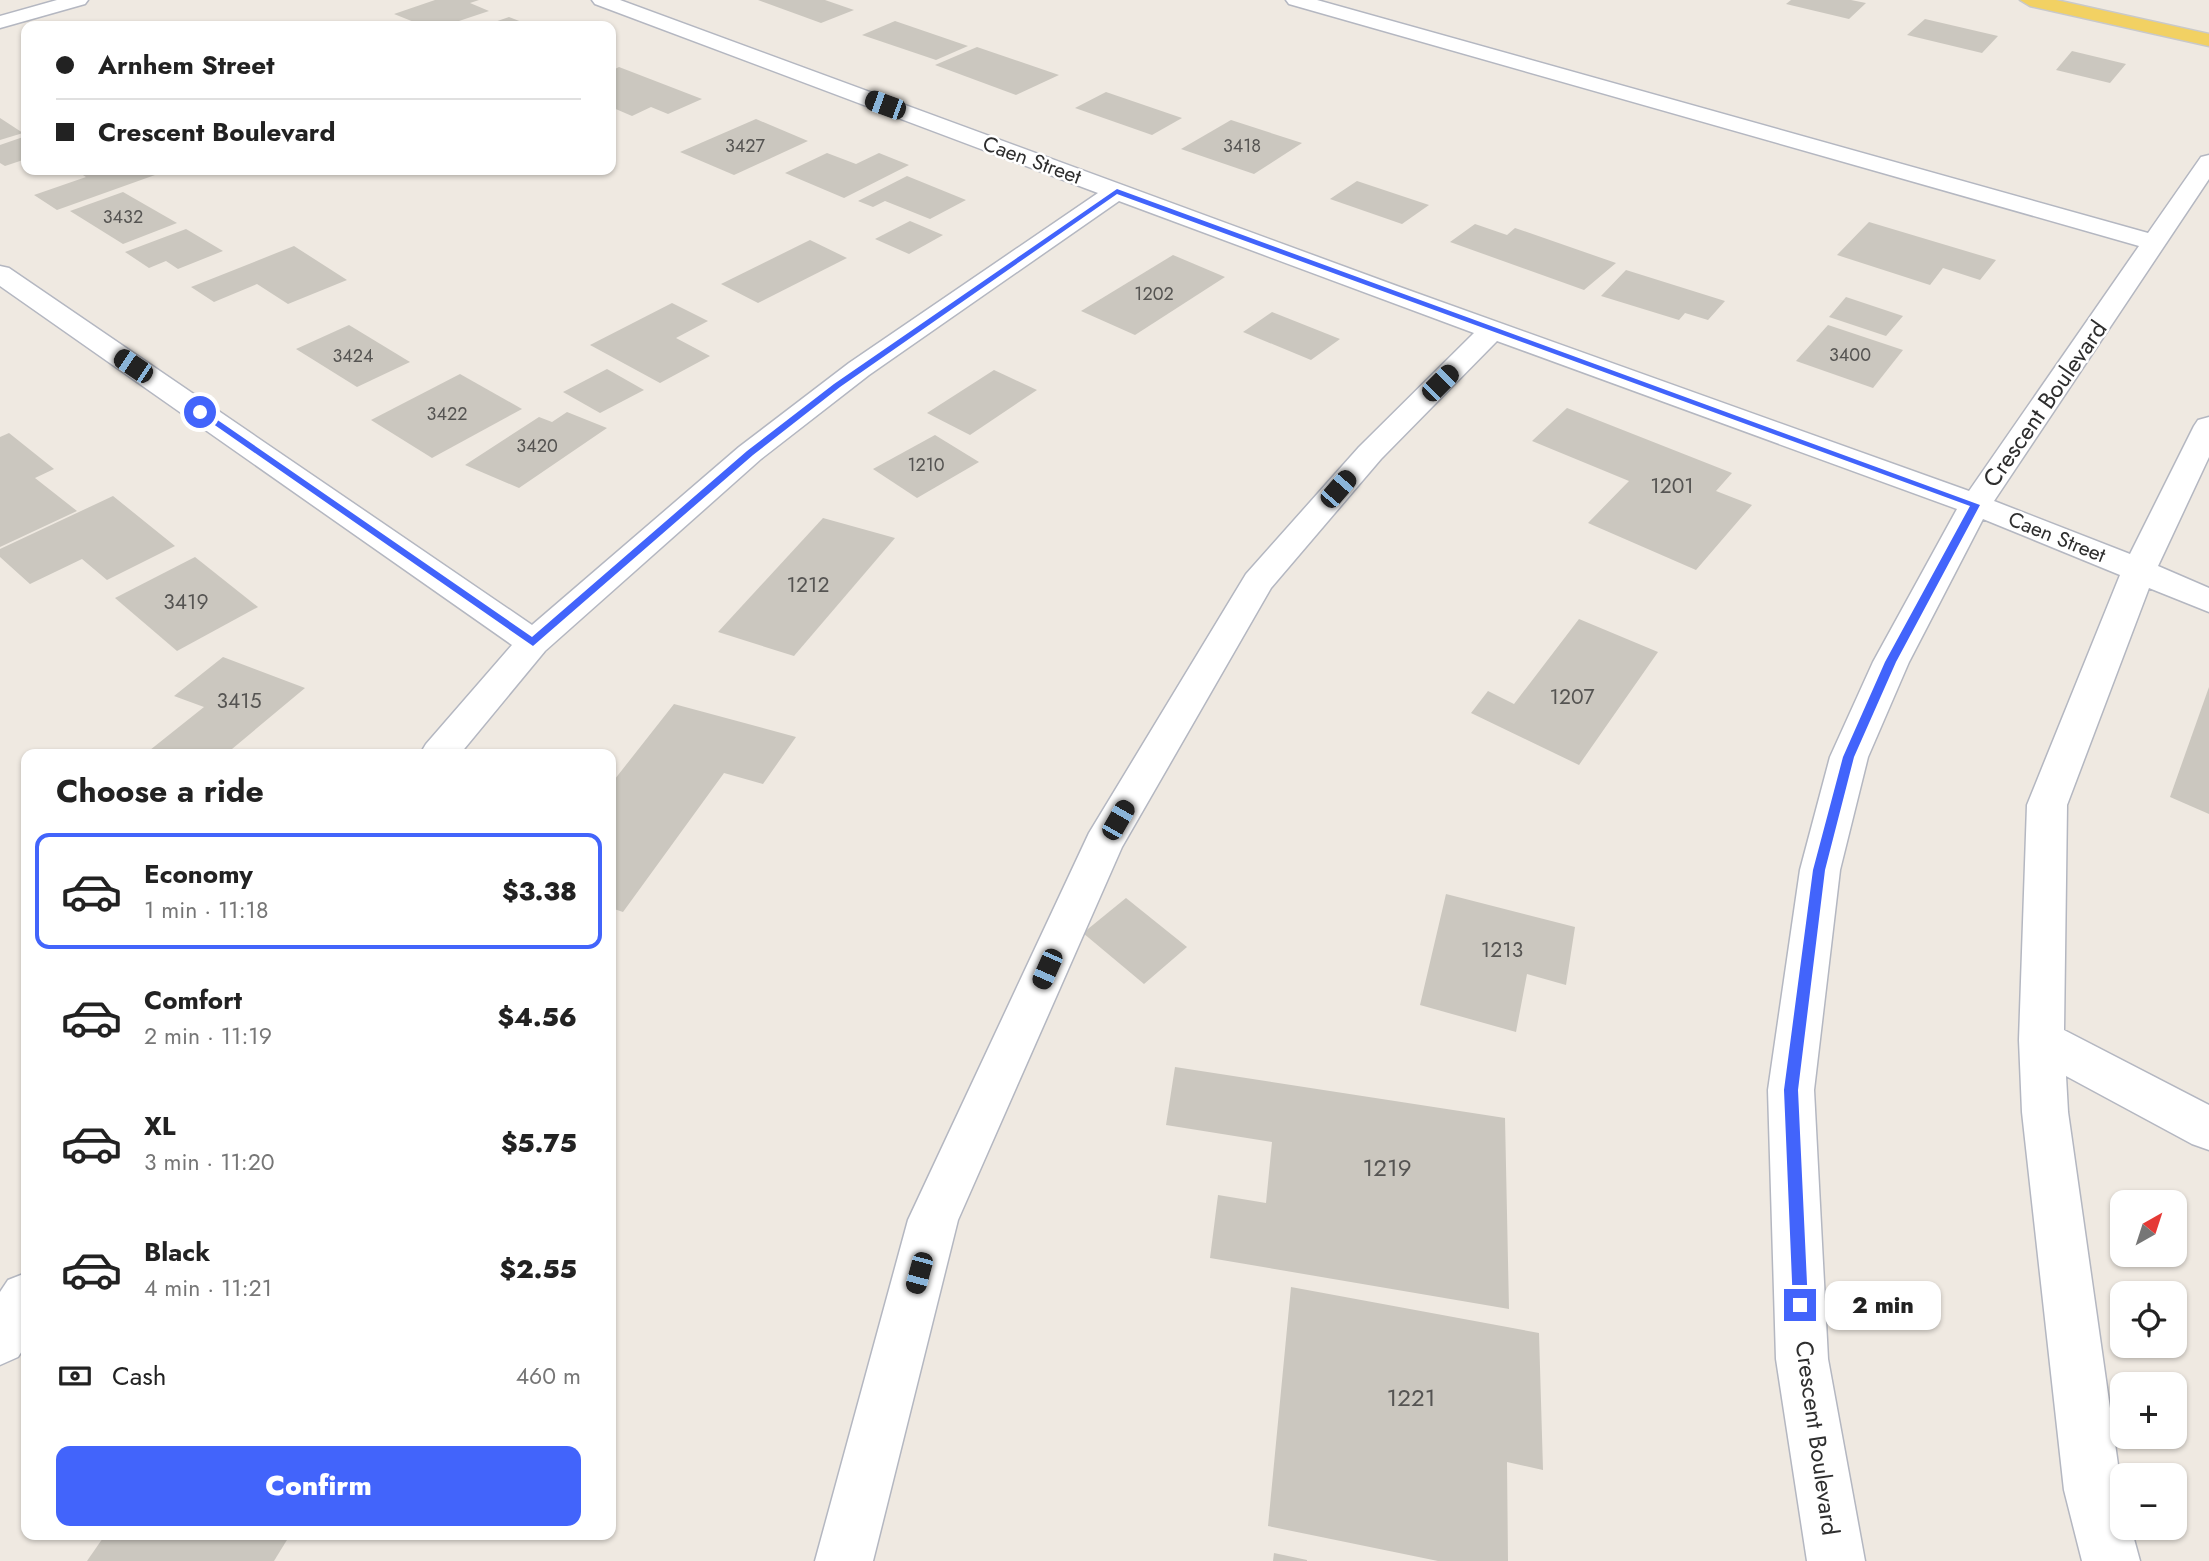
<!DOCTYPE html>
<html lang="en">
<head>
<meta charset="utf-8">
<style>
	body { margin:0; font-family:Jost,sans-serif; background:#f6f6f6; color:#222; height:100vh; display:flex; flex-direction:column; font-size:26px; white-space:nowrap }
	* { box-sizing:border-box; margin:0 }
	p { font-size:23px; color:#767676 }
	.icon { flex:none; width:38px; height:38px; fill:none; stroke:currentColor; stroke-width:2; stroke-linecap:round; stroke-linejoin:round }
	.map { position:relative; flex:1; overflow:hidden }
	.panel { position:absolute; left:21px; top:749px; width:595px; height:791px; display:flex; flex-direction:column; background:#fff; border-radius:14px; box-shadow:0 2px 5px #0004 }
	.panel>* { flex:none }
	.guide { position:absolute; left:21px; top:21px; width:595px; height:154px; border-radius:14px; box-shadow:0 2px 5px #0004; display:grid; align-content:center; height:154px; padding:0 35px; background:#fff }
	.needle { width:46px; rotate:39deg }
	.buttons { position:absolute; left:2110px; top:1190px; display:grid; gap:14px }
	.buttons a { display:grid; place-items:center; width:77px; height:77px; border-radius:14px; background:#fff; box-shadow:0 2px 5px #0004; font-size:35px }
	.end { position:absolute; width:32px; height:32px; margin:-16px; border:9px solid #4264fb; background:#fff; box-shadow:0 0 0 4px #fff }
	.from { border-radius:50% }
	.bubble { position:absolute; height:49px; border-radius:14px; background:#fff; box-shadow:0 2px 5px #0004; font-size:23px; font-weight:800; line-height:49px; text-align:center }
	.car { position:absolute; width:21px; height:42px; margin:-21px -10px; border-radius:9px; box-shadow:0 0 5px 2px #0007; background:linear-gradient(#222 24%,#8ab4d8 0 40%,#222 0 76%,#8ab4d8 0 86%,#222 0) }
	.guide b { display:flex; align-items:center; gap:24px; height:66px; font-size:26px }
	.guide b+b { border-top:2px solid #e0e0e0 }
	.guide i { width:18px; height:18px; background:#222 }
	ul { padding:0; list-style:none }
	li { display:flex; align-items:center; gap:21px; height:116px; margin:0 14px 10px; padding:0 21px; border:4px solid transparent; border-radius:14px }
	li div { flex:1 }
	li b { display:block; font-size:26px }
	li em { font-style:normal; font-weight:800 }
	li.active { border-color:#4264fb }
	li>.icon { width:63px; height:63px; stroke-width:1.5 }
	h2 { padding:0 35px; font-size:32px; line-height:84px }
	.pay { display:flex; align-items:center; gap:18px; height:77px; padding:0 35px; font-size:26px }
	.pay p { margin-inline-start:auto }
	.cta { display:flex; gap:14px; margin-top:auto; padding:14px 35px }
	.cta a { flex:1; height:80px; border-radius:14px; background:#4264fb; color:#fff; font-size:28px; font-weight:800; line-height:80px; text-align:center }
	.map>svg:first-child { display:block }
	.building { fill:#cbc7bf }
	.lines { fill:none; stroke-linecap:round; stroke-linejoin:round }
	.minor-casing { stroke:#b4b7c1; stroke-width:3 }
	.major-casing { stroke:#c9c9c9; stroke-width:3 }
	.minor { fill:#fff; fill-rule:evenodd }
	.major { fill:#f2d163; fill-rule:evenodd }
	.route { fill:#4264fb }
	.labels { text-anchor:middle; stroke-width:5; stroke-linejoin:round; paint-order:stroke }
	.far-number-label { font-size:18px; fill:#555452 }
	.far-street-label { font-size:21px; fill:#2e2e2e; stroke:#fff }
	.number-label { font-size:21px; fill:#555452 }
	.street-label { font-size:24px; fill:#2e2e2e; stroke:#fff }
	.near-number-label { font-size:24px; fill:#555452 }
</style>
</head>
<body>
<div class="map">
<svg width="2209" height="1561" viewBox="0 0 2209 1561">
	<rect width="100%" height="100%" fill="#efe9e1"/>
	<g class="building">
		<polygon points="435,0 479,0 470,3 489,11 444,26 424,26 394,14"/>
		<polygon points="758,0 825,0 854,10 821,23"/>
		<polygon points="1791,0 1851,0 1866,3 1849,19 1786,4"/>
		<polygon points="509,17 532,26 483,26"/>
		<polygon points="1925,19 1998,36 1982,53 1907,35"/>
		<polygon points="895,21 968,46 936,60 862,35"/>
		<polygon points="977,47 1059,75 1016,95 935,65"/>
		<polygon points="2072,51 2126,64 2110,83 2056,70"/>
		<polygon points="619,67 702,99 668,114 651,107 632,116 611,107 611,71"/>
		<polygon points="1106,92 1182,118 1152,135 1075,108"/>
		<polygon points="0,118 23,133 0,140"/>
		<polygon points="756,119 808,141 734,175 680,152"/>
		<polygon points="1231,120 1302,143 1254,174 1181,149"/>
		<polygon points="26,136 26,159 5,166 0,163 0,145"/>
		<polygon points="827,153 856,164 879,153 909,165 844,198 785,173"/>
		<polygon points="75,170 169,170 57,210 34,195 86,177"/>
		<polygon points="907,176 966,200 930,219 885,201 873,207 858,201"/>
		<polygon points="1357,181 1429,205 1402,224 1330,199"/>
		<polygon points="123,192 177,223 123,244 70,211"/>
		<polygon points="910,221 943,235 909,254 875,239"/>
		<polygon points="1869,222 1996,260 1980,280 1943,268 1930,285 1837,255"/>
		<polygon points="1475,224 1507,235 1515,228 1616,263 1584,290 1450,242"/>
		<polygon points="186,229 223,251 178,269 166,261 149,268 125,252"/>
		<polygon points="810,240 847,258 758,303 721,284"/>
		<polygon points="294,246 347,280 288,304 257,284 214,302 191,287"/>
		<polygon points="1173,255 1225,277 1135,335 1081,311"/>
		<polygon points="1626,270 1725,301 1708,320 1685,313 1679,320 1601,296"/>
		<polygon points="1846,297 1903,316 1886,336 1829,317"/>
		<polygon points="672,303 708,321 676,338 710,356 660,383 590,345"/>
		<polygon points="1272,312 1340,339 1311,360 1243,332"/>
		<polygon points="349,325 410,362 357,387 296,349"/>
		<polygon points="1828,325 1903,350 1873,388 1796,361"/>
		<polygon points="607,369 644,390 600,413 563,392"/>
		<polygon points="994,370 1037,390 970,435 927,413"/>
		<polygon points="460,374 522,409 432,458 371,420"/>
		<polygon points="1567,408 1732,473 1716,491 1752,505 1696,570 1588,523 1629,481 1532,441"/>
		<polygon points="567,412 607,428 519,488 465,465 539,417 552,422"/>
		<polygon points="9,433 54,469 35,478 77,511 0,547 0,437"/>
		<polygon points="935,435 979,462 917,498 873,469"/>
		<polygon points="113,496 175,546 107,580 82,559 30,584 0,557 0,549"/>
		<polygon points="823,518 895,538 794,656 718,632"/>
		<polygon points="195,557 258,607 177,651 115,598"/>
		<polygon points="1579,619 1658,652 1579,765 1471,713 1488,691 1514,704"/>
		<polygon points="223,657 305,688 226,754 145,754 204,707 174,696"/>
		<polygon points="2209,687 2209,814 2170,797"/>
		<polygon points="674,704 796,737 763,784 724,773 623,912 611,908 611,784"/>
		<polygon points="1446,894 1575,927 1566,985 1527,974 1516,1032 1420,1005"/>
		<polygon points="1126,898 1187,947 1144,984 1083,933"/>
		<polygon points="1175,1067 1505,1118 1509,1309 1210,1258 1218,1195 1266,1203 1272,1142 1166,1125"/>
		<polygon points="1291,1287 1539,1333 1543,1470 1507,1462 1508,1561 1438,1561 1268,1526"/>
		<polygon points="105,1535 290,1535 274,1561 87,1561"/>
		<polygon points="1274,1553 1307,1560 1307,1561 1273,1561"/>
	</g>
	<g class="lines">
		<g class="minor-casing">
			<g id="minor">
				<polygon points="57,0 88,0 85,4 0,28 0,16"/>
				<polygon points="592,0 620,0 1397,286 1969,491 2139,246 1289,4 1286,0 1317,0 2148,233 2201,157 2209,155 2209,179 1994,501 2130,554 2194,426 2198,420 2209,417 2209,457 2158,566 2209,588 2209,612 2149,588 2067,805 2064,1030 2209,1105 2209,1150 2192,1144 2066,1076 2068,1112 2123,1500 2123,1528 2131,1528 2140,1561 2082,1561 2064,1490 2022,1112 2019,1040 2027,805 2120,575 1983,519 1909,662 1868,757 1840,870 1814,1090 1828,1359 1865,1561 1807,1561 1776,1359 1768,1090 1800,870 1830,757 1873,662 1957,509 1497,341 1381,459 1271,588 1122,847 958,1220 873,1561 815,1561 908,1220 1089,833 1246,574 1359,447 1474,333 1119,201 869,375 761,459 545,651 460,754 420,754 426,744 512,645 0,286 0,266 9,268 532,625 739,447 849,363 1098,193 595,4"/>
				<polygon points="26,1273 26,1345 18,1357 0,1365 0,1292 8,1280"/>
			</g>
		</g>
		<g class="major-casing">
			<polygon id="major" points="2020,0 2056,0 2209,34 2209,46 2030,6"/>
		</g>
		<use href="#minor" class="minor"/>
		<use href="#major" class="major"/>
	</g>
	<polygon class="route" points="1117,189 1980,505 1896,662 1854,757 1825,870 1798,1090 1808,1305 1806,1310 1800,1312 1795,1310 1793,1305 1784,1090 1813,870 1843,757 1885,662 1970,506 1117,194 840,387 753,455 533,646 196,412 203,410 532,637 747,451 834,384"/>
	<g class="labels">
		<g class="far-number-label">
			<text x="745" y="152">3427</text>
			<text x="1242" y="152">3418</text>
			<text x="123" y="223">3432</text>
			<text x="1154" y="300">1202</text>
			<text x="1850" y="361">3400</text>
			<text x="353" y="362">3424</text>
			<text x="447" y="420">3422</text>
			<text x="537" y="452">3420</text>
			<text x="926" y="471">1210</text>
		</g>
		<g class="far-street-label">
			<text transform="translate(1032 160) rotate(20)" y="7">Caen Street</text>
			<text transform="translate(2057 537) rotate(22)" y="7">Caen Street</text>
		</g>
		<g class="number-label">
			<text x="1672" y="493">1201</text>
			<text x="808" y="592">1212</text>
			<text x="186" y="609">3419</text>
			<text x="1572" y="704">1207</text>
			<text x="239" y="708">3415</text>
			<text x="1502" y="957">1213</text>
		</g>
		<g class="street-label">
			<text transform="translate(2045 404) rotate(-55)" y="8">Crescent Boulevard</text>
			<text transform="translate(1817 1438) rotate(82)" y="8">Crescent Boulevard</text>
		</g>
		<g class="near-number-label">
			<text x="1387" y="1176">1219</text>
			<text x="1411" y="1406">1221</text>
		</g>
	</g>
</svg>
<div class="buttons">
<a><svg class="needle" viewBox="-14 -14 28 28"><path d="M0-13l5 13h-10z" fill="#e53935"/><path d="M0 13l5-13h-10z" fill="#767676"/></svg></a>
<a><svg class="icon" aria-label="locate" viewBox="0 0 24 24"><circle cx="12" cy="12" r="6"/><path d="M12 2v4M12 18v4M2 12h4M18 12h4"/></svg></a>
<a>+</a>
<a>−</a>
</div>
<i class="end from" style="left:200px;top:412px"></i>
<i class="end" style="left:1800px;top:1305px"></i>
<div class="bubble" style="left:1825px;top:1281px;width:116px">2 min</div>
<i class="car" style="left:885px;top:105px;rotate:290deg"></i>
<i class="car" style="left:133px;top:366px;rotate:304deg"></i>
<i class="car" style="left:1440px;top:383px;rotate:45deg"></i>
<i class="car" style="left:1338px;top:489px;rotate:41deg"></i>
<i class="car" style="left:1118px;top:820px;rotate:30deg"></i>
<i class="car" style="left:1047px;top:969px;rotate:204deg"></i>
<i class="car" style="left:919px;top:1273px;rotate:195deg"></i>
<div class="guide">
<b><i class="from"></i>Arnhem Street</b>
<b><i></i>Crescent Boulevard</b>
</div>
<section class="panel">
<h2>Choose a ride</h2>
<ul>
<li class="active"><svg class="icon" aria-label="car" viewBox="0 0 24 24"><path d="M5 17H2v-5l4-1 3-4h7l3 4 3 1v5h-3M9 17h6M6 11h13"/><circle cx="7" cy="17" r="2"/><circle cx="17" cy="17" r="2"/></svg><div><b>Economy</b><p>1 min · 11:18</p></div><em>$3.38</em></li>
<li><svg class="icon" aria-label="car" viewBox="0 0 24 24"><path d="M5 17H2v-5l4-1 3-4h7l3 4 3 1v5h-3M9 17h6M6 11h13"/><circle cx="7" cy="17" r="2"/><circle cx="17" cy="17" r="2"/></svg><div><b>Comfort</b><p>2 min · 11:19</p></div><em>$4.56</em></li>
<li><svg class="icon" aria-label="car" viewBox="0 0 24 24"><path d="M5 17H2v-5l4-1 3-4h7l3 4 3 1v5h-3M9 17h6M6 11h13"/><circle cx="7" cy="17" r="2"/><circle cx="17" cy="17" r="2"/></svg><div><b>XL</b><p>3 min · 11:20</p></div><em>$5.75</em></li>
<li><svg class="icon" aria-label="car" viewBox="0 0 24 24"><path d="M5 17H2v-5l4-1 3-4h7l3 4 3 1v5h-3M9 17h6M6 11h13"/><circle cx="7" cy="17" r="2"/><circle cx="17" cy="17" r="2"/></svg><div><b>Black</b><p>4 min · 11:21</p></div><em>$2.55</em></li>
</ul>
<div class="pay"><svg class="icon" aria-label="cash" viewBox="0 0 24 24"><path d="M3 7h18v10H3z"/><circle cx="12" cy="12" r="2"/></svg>Cash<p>460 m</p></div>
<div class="cta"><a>Confirm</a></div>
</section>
</div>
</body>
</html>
